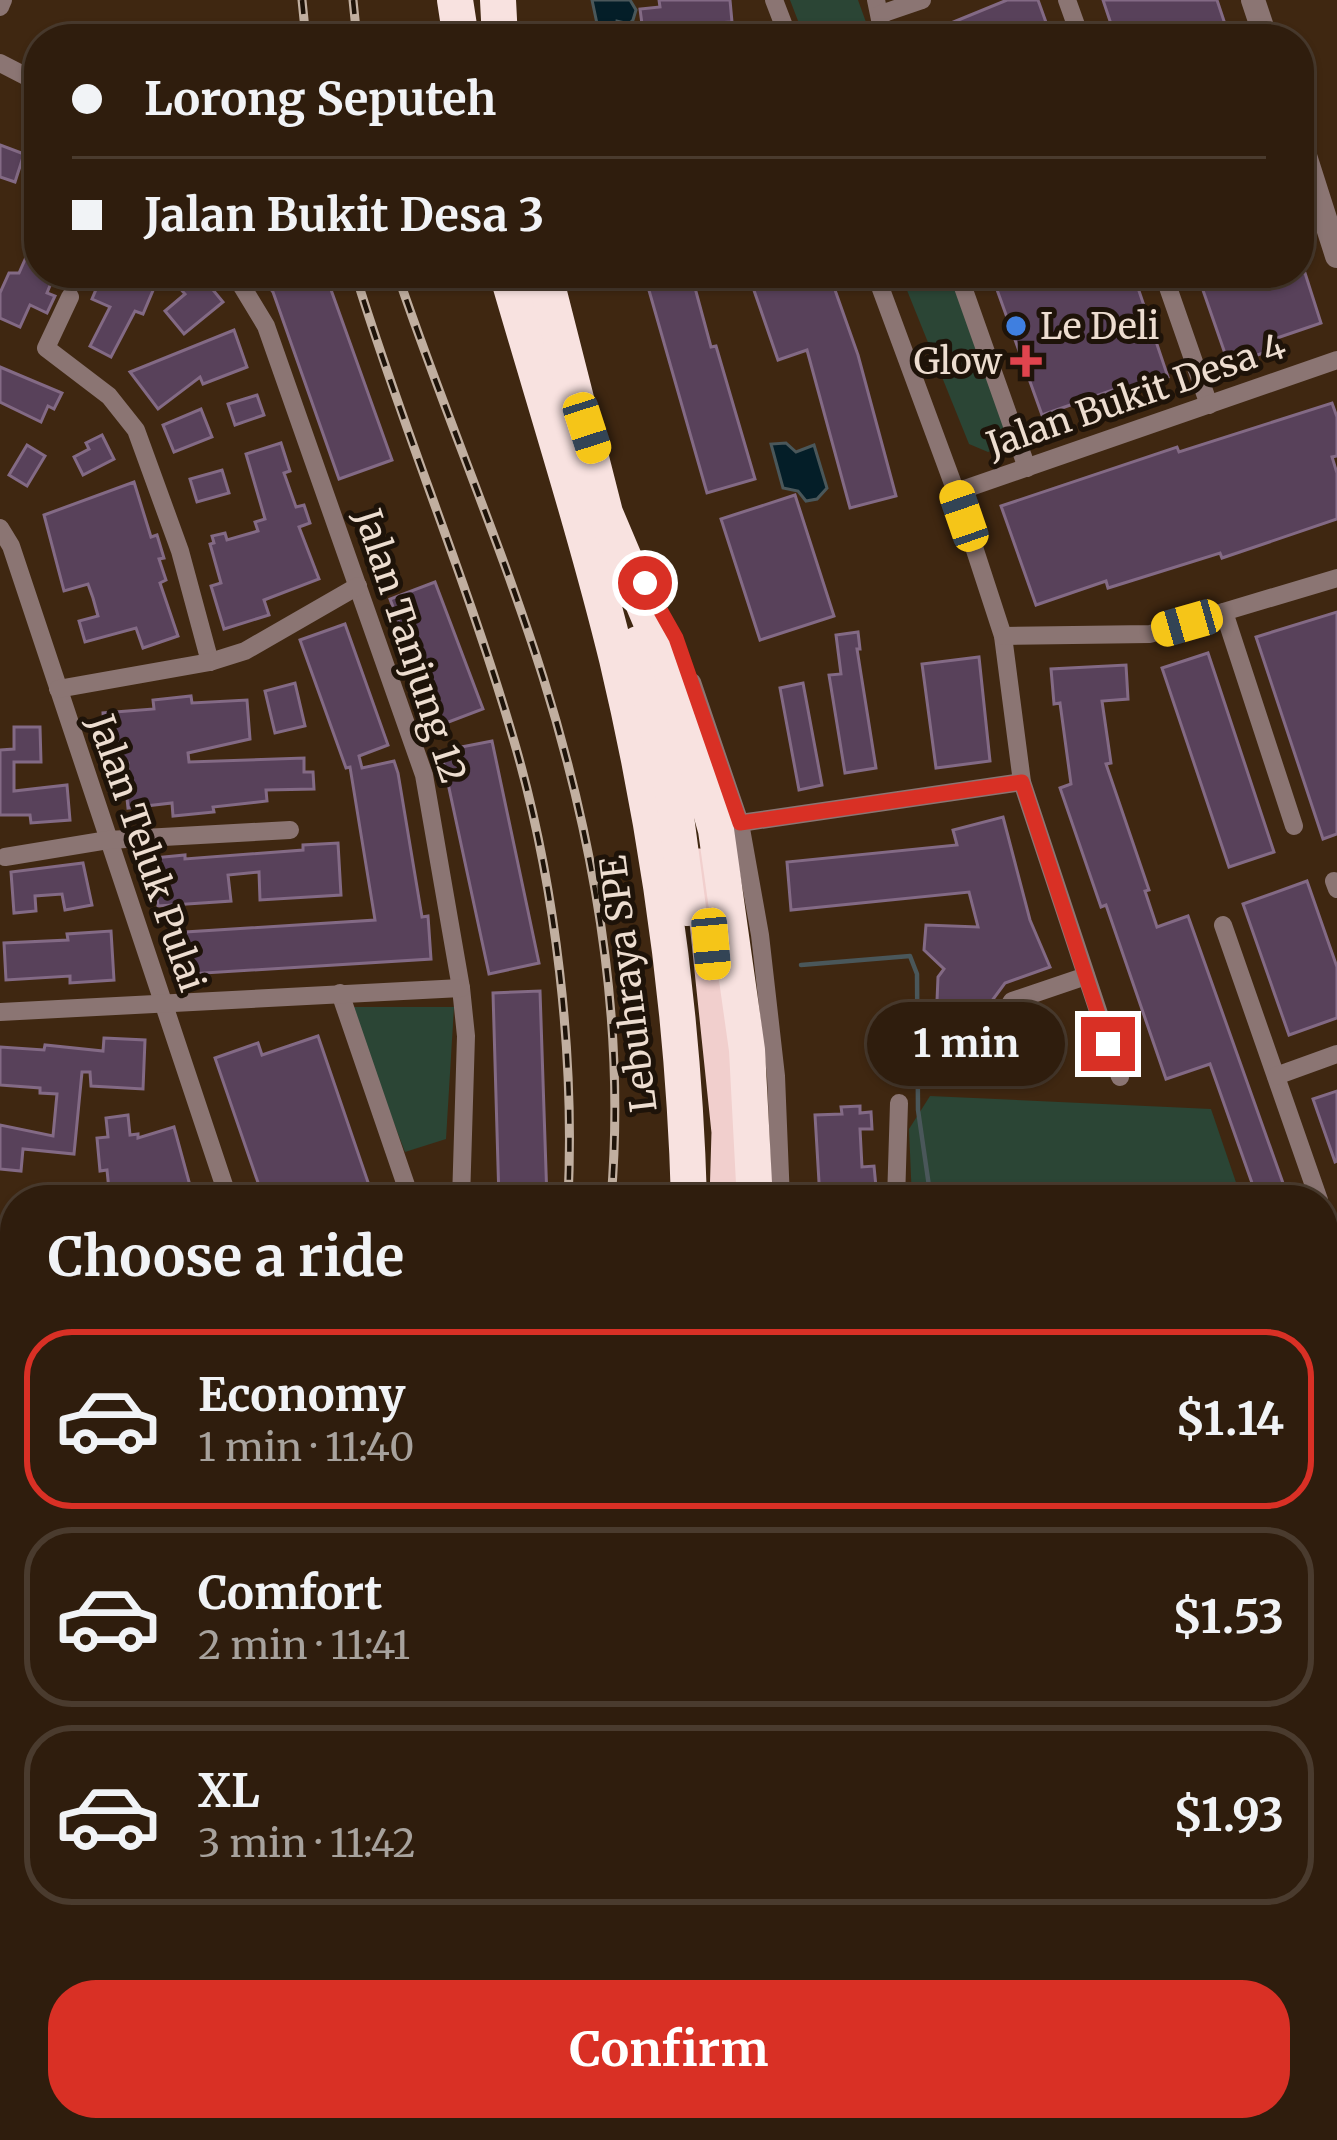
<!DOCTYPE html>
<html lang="en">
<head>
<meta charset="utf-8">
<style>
	body { margin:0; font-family:Merriweather,serif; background:#3b2a1b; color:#f1f3f6; height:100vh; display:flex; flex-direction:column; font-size:45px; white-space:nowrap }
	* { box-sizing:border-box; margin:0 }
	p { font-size:39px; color:#a7a29d }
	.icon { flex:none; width:66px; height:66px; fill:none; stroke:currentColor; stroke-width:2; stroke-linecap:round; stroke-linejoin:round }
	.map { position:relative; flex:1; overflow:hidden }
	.side { position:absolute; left:0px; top:1185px; width:1338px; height:957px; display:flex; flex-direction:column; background:#2f1d0d; border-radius:48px 48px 0 0; box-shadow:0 3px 9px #0004,0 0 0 3px #4a3b2e }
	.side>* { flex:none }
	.hud { position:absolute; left:24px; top:24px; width:1290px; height:264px; border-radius:48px; box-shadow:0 3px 9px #0004,0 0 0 3px #4a3b2e; display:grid; align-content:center; height:264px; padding:0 48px; background:#2f1d0d }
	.end { position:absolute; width:54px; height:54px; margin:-27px; border:15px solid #d93025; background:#fff; box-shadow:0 0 0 6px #fff }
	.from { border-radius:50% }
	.bubble { position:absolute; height:84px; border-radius:42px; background:#2f1d0d; box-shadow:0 3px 9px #0004,0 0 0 3px #4a3b2e; font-size:39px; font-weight:700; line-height:84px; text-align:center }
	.car { position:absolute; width:36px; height:72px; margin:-36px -18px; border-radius:15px; box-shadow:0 0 9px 3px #0007; background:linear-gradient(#f5c518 24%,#345 0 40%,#f5c518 0 76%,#345 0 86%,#f5c518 0) }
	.hud b { display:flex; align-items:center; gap:42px; height:114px; font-size:45px }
	.hud b+b { border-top:3px solid #4a3b2e }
	.hud i { width:30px; height:30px; background:#f1f3f6 }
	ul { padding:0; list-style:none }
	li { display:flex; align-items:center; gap:36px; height:180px; margin:0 24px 18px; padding:0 24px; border:6px solid #4a3b2e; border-radius:48px }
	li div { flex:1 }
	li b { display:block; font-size:45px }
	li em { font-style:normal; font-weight:700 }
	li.current { border-color:#d93025 }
	li>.icon { width:108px; height:108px; stroke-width:1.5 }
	h2 { padding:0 48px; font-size:54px; line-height:144px }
	.primary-button { display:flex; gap:24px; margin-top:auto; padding:24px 48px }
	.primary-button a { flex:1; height:138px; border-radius:48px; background:#d93025; color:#fff; font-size:48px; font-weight:700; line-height:138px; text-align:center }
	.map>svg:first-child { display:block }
	.green { fill:#2b4535 }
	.water { fill:#041e28; stroke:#4a575a; stroke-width:3 }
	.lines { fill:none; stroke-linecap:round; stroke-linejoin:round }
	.stream { stroke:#4a575a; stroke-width:4.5 }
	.building { fill:#58415a; stroke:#836a85; stroke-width:3 }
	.minor { stroke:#8b7573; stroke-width:18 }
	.tertiary { stroke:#8b7573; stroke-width:24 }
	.trunk { stroke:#f1cfcd; stroke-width:33 }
	.motorway { stroke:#f8e2e0; stroke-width:36 }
	.rail-casing { stroke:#c1afa0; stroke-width:9 }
	.rail { stroke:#1e1309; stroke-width:4.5; stroke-dasharray:14; stroke-linecap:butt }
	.motorway-bridge { stroke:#f8e2e0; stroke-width:36 }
	.route { stroke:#d93025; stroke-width:15 }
	.shop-dot { fill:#3f7fe0; stroke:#1e1309; stroke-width:4.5 }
	.health-dot { fill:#e0444e; stroke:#1e1309; stroke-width:4.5 }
	.labels { text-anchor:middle; stroke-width:10; stroke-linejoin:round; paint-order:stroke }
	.poi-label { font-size:36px; fill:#edddd0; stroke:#1e1309; text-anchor:start }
	.street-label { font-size:36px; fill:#edddd0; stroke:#1e1309 }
</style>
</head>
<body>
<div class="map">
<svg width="1337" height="2140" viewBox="0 0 1337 2140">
	<rect width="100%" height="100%" fill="#3f2711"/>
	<g class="green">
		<polygon points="790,0 858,0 872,39 805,39"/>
		<polygon points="900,273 955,273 1013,442 988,452 969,444"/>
		<polygon points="349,1007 454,1007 446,1139 405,1152"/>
		<polygon points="930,1096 1211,1109 1242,1200 912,1200 909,1129"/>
		<polygon points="1323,1441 1332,1468 1337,1466 1337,1957 1323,1958"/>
		<polygon points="0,1538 15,1539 15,1647 0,1655"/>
	</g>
	<g class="water">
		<polygon points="592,0 630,0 636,10 633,20 629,24 617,21 615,36 605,38 599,33"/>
		<polygon points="786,443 796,452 814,445 827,488 817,499 806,501 798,491 783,488 771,444"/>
	</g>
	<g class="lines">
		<g class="stream">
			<polyline points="801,965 910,956 917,974 918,1110 931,1200"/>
			<polyline points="1323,1984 1337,1982"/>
		</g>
	</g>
	<g class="building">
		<polygon points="659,0 730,0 732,22 718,23 720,39 644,39 640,9 660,7"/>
		<polygon points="1007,0 1038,0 1052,39 912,39"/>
		<polygon points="1103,0 1217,0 1230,39 1116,39"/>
		<polygon points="0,145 24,154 15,182 0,177"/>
		<polygon points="39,228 39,273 55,273 47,293 55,296 47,313 30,305 20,327 0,318 0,293 9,273 19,273"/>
		<polygon points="103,273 120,273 154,288 143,314 135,311 111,357 90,346 110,307 92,299"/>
		<polygon points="191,273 199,273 223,302 184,334 165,311 185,294 177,285"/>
		<polygon points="259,273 325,273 392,460 339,479 273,292"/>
		<polygon points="644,273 691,273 711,347 716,346 755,479 707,493"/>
		<polygon points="748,273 829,273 858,355 896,496 850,508 807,350 778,360"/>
		<polygon points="991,273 1133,273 1168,377 1115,395 1113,390 1042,415"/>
		<polygon points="1197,273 1305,273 1321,323 1277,338 1280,347 1229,365"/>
		<polygon points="234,330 247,367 203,384 200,377 158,409 130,372"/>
		<polygon points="0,367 62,393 54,409 48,406 41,422 0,402"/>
		<polygon points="257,395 264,415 235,425 228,404"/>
		<polygon points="1332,403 1337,417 1337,456 1332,457 1337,473 1337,519 1222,558 1220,553 1108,588 1106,581 1036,605 1001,506 1177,447 1179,452"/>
		<polygon points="201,409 212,437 174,452 163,425"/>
		<polygon points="102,435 114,459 83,475 74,457 89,449 86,443"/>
		<polygon points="281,443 290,471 284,473 296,507 304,505 310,523 299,527 319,579 264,600 269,615 224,629 211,586 221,583 210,544 214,543 212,536 225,533 227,540 258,531 255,522 265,519 246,454"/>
		<polygon points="27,445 45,456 27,486 9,475"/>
		<polygon points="222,470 229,493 197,502 190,479"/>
		<polygon points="134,482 151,537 157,535 164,558 159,559 166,580 160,583 178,636 143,648 136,628 85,642 79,621 98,616 93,598 88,584 64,591 44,515"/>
		<polygon points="795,495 834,616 760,640 721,519"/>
		<polygon points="435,582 483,709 438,726 390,599"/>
		<polygon points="1337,612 1337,834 1323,839 1256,637"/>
		<polygon points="345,624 388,745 359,756 362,768 394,761 398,773 422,917 428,916 431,959 173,975 170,933 375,920 350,767 346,768 300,640"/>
		<polygon points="858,632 860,649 857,649 876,768 845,773 829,675 841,674 836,635"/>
		<polygon points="1208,653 1274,852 1229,867 1162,668"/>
		<polygon points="979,657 990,761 936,768 922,664"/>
		<polygon points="1126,665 1128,699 1102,701 1111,763 1106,764 1149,890 1145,891 1157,927 1188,916 1289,1200 1258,1200 1210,1064 1166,1079 1106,905 1101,907 1060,788 1071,784 1060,703 1054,704 1051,669"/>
		<polygon points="295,683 305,726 275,733 265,691"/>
		<polygon points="803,683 822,785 799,790 780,688"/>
		<polygon points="191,696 192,703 247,700 250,739 188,753 189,762 304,758 304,772 313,772 314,789 266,790 267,801 213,807 214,812 173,816 172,803 128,808 125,779 129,779 128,763 123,763 122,750 105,751 103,713 154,709 153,700"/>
		<polygon points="14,727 40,727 41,762 14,762 14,791 67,785 70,820 31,823 30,815 0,815 0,750 14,749"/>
		<polygon points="492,741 539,963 489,974 441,751"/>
		<polygon points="1003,817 1030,920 1050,967 1005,983 977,1021 974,1075 934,1072 938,977 944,969 924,950 926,925 978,927 969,892 791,910 787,862 957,845 953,830"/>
		<polygon points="338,843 341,895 260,900 259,872 228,875 231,901 158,906 155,880 140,881 138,867 154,866 153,858 185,855 185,859 303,850 303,845"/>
		<polygon points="83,863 92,905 65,910 62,894 35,896 36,911 14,913 11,872"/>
		<polygon points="1307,881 1337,967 1337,1018 1289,1035 1243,904"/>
		<polygon points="111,931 114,980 70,983 70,976 6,980 4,943 68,940 67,934"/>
		<polygon points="540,991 547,1200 499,1200 493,993"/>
		<polygon points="318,1036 371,1191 345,1200 264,1200 215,1058 258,1043 262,1055"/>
		<polygon points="104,1038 145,1040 143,1089 91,1086 90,1072 82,1072 74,1154 23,1149 21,1171 0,1169 0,1125 53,1136 57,1094 40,1093 40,1088 0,1085 0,1047 44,1050 45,1045 103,1051"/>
		<polygon points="1337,1091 1337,1161 1335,1162 1313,1099"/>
		<polygon points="860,1106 860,1113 871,1112 872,1129 860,1129 862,1167 874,1166 876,1187 863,1188 863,1196 820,1199 815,1115 842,1114 841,1107"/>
		<polygon points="128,1115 130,1135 138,1134 138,1138 174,1127 194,1200 110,1200 107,1170 100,1171 97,1138 108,1137 106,1118"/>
		<polygon points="1323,1301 1337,1335 1335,1402 1323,1377"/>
		<polygon points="7,1423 15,1424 15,1467 1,1465"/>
		<polygon points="15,1679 15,1731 0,1738 0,1687"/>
		<polygon points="15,1807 15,1850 0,1854 0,1812"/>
		<polygon points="15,1921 15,1967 0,1971 0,1926"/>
		<polygon points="15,2009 15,2126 0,2130 0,2014"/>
		<polygon points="1337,2037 1337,2116 1323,2117 1323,2038"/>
		<polygon points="660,2127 722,2127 724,2140 662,2140"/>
		<polygon points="764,2127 1017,2127 1019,2140 766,2140"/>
		<rect x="1171" y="2127" width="46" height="13"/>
	</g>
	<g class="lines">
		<g class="minor">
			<polyline points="774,0 789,39"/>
			<polyline points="876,0 884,39"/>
			<polyline points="1067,0 1081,39"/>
			<polyline points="0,7 3,0"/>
			<polyline points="881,14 922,0"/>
			<polyline points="0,63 39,83"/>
			<polyline points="234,273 266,326 424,775 461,988 466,1036 461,1200"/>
			<polyline points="875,273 956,492 1003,636 1022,782 1120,1077"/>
			<polyline points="958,273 1027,468"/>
			<polyline points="1163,273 1209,405"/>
			<polyline points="70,297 46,348 109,396 136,430 180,551 210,662"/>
			<polyline points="956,492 1337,360"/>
			<polyline points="0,528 11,546 229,1200"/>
			<polyline points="1224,612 1294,826"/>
			<polyline points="1003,636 1150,634 1337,578"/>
			<polyline points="692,682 740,823 760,935 776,1076 781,1200"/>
			<polyline points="58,689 210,662 245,651 358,586"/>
			<polyline points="740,823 1022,782"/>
			<polyline points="5,857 108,840 290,830"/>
			<polyline points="1334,881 1337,889"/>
			<polyline points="1223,925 1319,1200"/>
			<polyline points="340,993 411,1200"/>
			<polyline points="0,1012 461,988"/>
			<polyline points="995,1066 997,1026 1012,1001 1086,976"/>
			<polyline points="1276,1076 1337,1054"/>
			<polyline points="896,1200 899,1103"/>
			<polyline points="1323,1212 1337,1252"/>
			<polyline points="0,1273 15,1272"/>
			<polyline points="0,1523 15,1525"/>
			<polyline points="0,1769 15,1763"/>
			<polyline points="0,1890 15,1886"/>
			<polyline points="622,2127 623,2140"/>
		</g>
		<g class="tertiary">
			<polyline points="1253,0 1266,39"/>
			<polyline points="1299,137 1337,256"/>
		</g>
		<g class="trunk">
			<polyline points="700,865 728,1132 726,1200"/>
			<polyline points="459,2140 463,2127"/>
			<polyline points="502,2140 504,2127"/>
		</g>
		<g class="motorway">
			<polyline points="498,0 500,39"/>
			<path d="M507,273C544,401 585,529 617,659C659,836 684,1018 689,1200"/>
			<polyline points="638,644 672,786 688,908"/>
			<polyline points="534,2140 536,2127"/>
			<polyline points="562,2140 563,2127"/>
		</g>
		<g class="rail-casing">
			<g id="rail">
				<polyline points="302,0 306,39"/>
				<polyline points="353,0 357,39"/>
				<path d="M355,273C404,433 470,587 516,748C556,888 575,1055 568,1200"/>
				<path d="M397,273C443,409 500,541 543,677C595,844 626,1025 611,1200"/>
				<polyline points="166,2140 179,2127"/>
				<polyline points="234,2140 246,2127"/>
			</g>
		</g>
		<use href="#rail" class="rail"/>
		<g class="motorway-bridge">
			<polyline points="455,0 461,39"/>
			<polyline points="544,273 605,513 671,669 716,830 747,1050 754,1183"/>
		</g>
	</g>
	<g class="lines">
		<polyline class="route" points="645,583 676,638 740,823 1022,782 1108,1044"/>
	</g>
	<circle class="shop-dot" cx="1016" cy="326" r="12"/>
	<path class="health-dot" d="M1020 343h12v12h12v12h-12v12h-12v-12h-12v-12h12z"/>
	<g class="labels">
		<g class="poi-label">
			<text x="1040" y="339">Le Deli</text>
			<text x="1002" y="374" text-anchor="end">Glow</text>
		</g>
		<g class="street-label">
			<text transform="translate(1136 395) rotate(-19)" y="13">Jalan Bukit Desa 4</text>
			<text transform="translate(411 646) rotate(72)" y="13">Jalan Tanjung 12</text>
			<text transform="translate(147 853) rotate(71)" y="13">Jalan Teluk Pulai</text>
			<text transform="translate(628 984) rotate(-97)" y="13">Lebuhraya SPE</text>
		</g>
	</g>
</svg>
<i class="end from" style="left:645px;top:583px"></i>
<i class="end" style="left:1108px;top:1044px"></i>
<div class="bubble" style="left:867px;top:1002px;width:198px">1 min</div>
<i class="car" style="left:587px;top:428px;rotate:162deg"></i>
<i class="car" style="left:964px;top:516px;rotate:341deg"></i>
<i class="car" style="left:1187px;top:623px;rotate:254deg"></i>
<i class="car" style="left:711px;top:944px;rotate:175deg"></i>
<div class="hud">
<b><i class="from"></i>Lorong Seputeh</b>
<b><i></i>Jalan Bukit Desa 3</b>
</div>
<section class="side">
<h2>Choose a ride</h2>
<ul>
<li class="current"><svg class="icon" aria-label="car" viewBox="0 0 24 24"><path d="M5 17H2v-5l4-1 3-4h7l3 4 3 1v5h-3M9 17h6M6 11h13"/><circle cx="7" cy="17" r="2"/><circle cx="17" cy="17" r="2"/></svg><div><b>Economy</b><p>1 min · 11:40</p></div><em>$1.14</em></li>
<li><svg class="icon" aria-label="car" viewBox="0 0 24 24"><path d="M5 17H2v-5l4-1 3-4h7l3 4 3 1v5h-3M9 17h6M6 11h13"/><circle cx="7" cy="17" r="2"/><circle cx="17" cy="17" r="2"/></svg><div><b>Comfort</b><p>2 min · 11:41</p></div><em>$1.53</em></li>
<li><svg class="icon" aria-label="car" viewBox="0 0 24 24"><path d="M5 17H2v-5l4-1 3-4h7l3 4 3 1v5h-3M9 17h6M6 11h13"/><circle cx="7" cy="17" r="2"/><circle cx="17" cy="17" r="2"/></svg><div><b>XL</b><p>3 min · 11:42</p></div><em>$1.93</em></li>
</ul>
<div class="primary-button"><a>Confirm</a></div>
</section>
</div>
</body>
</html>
